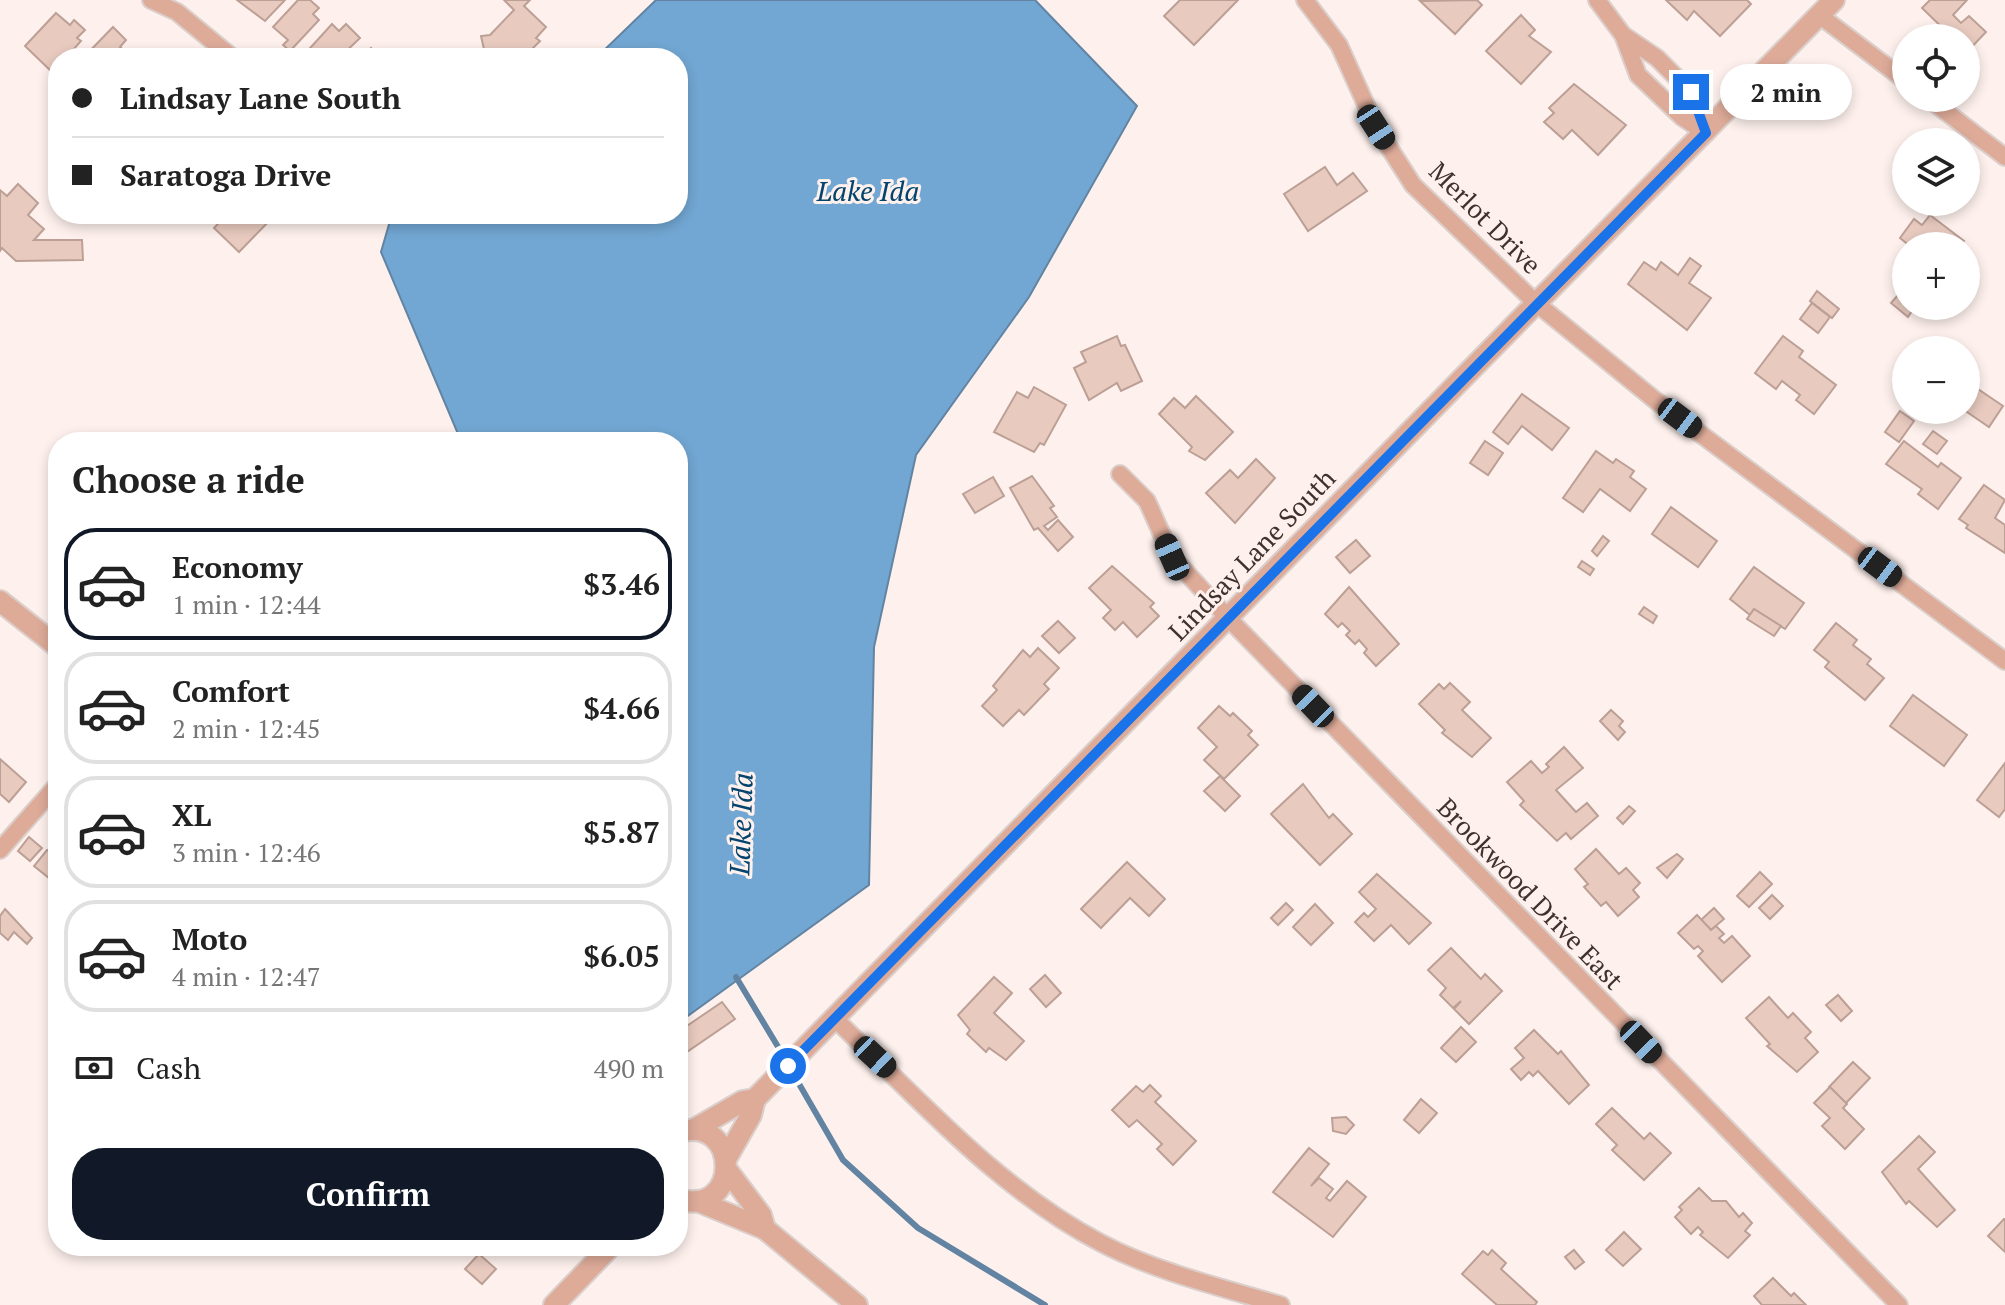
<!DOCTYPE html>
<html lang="en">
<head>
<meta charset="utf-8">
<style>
	body { margin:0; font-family:"PT Serif",serif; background:#f2f2f2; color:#222; height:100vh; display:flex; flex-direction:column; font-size:30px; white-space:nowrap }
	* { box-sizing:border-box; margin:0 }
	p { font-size:26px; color:#767676 }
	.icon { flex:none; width:44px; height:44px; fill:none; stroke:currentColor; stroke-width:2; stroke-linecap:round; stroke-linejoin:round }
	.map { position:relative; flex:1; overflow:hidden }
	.drawer { position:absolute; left:48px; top:432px; width:640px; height:824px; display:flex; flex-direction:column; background:#fff; border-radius:32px; box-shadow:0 4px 12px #0003 }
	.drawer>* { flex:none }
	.guide { position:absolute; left:48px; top:48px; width:640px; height:176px; border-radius:32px; box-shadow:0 4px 12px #0003; display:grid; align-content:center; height:176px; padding:0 24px; background:#fff }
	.tools { position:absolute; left:1892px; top:24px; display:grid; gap:16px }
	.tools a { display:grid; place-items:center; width:88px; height:88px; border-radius:50%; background:#fff; box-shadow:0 4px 12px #0003; font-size:40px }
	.end { position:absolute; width:36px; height:36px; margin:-18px; border:10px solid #1a73e8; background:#fff; box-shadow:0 0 0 4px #fff }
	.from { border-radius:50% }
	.bubble { position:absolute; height:56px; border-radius:28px; background:#fff; box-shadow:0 4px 12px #0003; font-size:26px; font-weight:600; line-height:56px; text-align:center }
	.car { position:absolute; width:24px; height:48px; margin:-24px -12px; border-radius:10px; box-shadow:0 0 6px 2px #0007; background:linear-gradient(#222 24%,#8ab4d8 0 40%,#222 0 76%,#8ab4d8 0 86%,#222 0) }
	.guide b { display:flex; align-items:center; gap:28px; height:76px; font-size:30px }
	.guide b+b { border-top:2px solid #e0e0e0 }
	.guide i { width:20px; height:20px; background:#222 }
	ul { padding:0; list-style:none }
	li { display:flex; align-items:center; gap:24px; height:112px; margin:0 16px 12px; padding:0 8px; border:4px solid #e0e0e0; border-radius:32px }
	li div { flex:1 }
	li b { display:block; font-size:30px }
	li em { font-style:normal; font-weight:600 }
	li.active { border-color:#111827 }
	li>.icon { width:72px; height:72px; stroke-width:1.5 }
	h2 { padding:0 24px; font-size:36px; line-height:96px }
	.pay { display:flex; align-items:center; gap:20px; height:88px; padding:0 24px; font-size:30px }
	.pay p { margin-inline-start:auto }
	.cta { display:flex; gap:16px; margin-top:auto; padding:16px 24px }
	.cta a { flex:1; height:92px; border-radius:32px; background:#111827; color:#fff; font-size:32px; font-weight:600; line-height:92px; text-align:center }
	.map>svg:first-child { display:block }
	.water { fill:#72a7d3; stroke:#6284a2; stroke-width:2 }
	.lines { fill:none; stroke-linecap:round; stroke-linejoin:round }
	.stream { stroke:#6284a2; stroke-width:6 }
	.building { fill:#e8cabf; stroke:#bc9f95; stroke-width:2 }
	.minor-casing { stroke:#dbcfcb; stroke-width:20 }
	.tertiary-casing { stroke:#dbcfcb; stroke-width:24 }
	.minor { stroke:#deab99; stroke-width:16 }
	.tertiary { stroke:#deab99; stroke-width:20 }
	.route { stroke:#1a73e8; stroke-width:10 }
	.labels { text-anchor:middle; stroke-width:6; stroke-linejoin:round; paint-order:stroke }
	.street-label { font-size:26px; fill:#3e322e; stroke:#fef1ed }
	.water-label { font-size:28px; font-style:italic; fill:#02446e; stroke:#fef1ed }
</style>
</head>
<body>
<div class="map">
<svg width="2005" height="1305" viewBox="0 0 2005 1305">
	<rect width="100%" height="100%" fill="#fef1ed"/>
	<polygon class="water" points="656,0 1035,0 1137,106 1029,297 916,455 874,647 869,885 678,1023 678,442 461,441 381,252 392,214 678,214 678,58 596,58"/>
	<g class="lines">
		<g class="stream">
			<polyline points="736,977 786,1060"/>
			<polyline points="791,1070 843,1160 918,1228 1045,1305"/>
		</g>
	</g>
	<g class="building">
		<polygon points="237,0 285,0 265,21"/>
		<polygon points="298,0 310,0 319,8 313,14 319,20 290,51 283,45 288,40 273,27"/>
		<polygon points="504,0 530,0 524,6 546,27 536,38 540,41 523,58 486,58 481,36 490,35 514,10"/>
		<polygon points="1180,0 1238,0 1194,45 1164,16"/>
		<polygon points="1477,0 1482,5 1455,34 1420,1"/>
		<polygon points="1666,0 1747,0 1751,4 1720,36 1694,11 1687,20"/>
		<polygon points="1930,0 1967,0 1953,15 1961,23 1969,16 1986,32 1967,52 1966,38 1953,38 1922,8"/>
		<polygon points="56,13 70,25 74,20 85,30 77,38 81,41 66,58 58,58 58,66 52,72 25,46"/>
		<polygon points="1521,15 1535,30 1529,36 1551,52 1521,84 1486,51"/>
		<polygon points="332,24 339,31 346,24 360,38 339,58 301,58"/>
		<polygon points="113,27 126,40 120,47 131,57 83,58"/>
		<polygon points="371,48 381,58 360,58"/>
		<polygon points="1574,84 1626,125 1598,155 1572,130 1563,139 1544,122 1554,113 1549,108"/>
		<polygon points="1325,167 1337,185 1353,173 1367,191 1308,231 1284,194"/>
		<polygon points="18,184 38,203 28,215 44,229 34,240 82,240 83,260 16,261 2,248 0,251 0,190 7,196"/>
		<polygon points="227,214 276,214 239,252 214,228"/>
		<polygon points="1930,215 1964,241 1960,246 1910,246 1900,238 1914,219 1922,225"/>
		<polygon points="1690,258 1701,266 1689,283 1711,298 1687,330 1628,284 1644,262 1656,270 1661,262 1678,275"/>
		<polygon points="1817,291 1839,309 1832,318 1810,301"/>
		<polygon points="1898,295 1906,306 1914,308 1908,317 1891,303"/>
		<polygon points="1812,303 1830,317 1818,333 1800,319"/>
		<polygon points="1117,336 1121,346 1125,345 1142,381 1121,391 1117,383 1089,400 1074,368 1086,362 1081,352"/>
		<polygon points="1783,336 1803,351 1799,357 1836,385 1814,414 1796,400 1800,395 1782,381 1776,389 1755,373"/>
		<polygon points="1034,387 1066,405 1044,445 1040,443 1034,452 994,432 1017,392 1028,398"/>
		<polygon points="1975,387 2003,406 1989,427 1964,410"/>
		<polygon points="1522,394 1569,428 1552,450 1522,426 1508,444 1493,432"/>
		<polygon points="1196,396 1233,432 1205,460 1189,451 1192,447 1159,414 1174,398 1185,408"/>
		<polygon points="1900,411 1914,421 1899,442 1885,432"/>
		<polygon points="1933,431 1947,441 1937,454 1923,444"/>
		<polygon points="1485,441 1503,453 1488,475 1470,463"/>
		<polygon points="1904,441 1938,467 1941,463 1961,478 1938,509 1918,494 1922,489 1886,464"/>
		<polygon points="1596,451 1613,463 1616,459 1634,471 1630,477 1646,489 1630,511 1600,489 1583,512 1563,498"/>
		<polygon points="1256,459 1275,478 1235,523 1206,493 1230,470 1238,478"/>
		<polygon points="1032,476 1054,506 1050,508 1057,517 1044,526 1048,530 1058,520 1073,537 1058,551 1038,528 1034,530 1010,488"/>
		<polygon points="993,477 1004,496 975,513 963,494"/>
		<polygon points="1984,485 2005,500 1995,518 2005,525 2005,553 1966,528 1968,525 1959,519"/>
		<polygon points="1671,507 1717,541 1698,567 1652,534"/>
		<polygon points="1603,536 1609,541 1597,556 1592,551"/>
		<polygon points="1356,540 1370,556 1350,573 1336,557"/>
		<polygon points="1582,561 1594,569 1590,575 1578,567"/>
		<polygon points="1112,566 1154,603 1150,607 1159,616 1137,637 1123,622 1115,630 1103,618 1111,610 1089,588"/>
		<polygon points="1754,567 1804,603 1785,629 1754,609 1750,615 1730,599"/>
		<polygon points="1349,587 1399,644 1376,666 1364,653 1367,649 1359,640 1355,644 1346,635 1350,631 1342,623 1338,627 1325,614"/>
		<polygon points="1644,607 1657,616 1653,623 1639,614"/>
		<polygon points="1754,609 1781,626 1774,636 1747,619"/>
		<polygon points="1058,621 1075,638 1059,653 1042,636"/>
		<polygon points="1836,623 1857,640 1853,645 1871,659 1867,664 1884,678 1865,700 1825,667 1829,662 1814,650"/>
		<polygon points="1038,648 1059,668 1044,684 1049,689 1024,715 1019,710 1003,726 982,706 997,690 993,686 1023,650 1030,657"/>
		<polygon points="1450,683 1470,702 1462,710 1491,738 1472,757 1442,733 1445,730 1419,704 1439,684 1444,689"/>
		<polygon points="1913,695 1967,735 1944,766 1890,726"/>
		<polygon points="1219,706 1230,716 1233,713 1252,731 1248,735 1258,745 1224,779 1204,760 1217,747 1198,728"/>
		<polygon points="1611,710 1623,721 1619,726 1625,732 1618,740 1600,721"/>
		<polygon points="1564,747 1583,768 1556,790 1576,812 1587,803 1598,816 1571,839 1566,833 1557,841 1520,805 1524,801 1507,782 1531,761 1542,773 1549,767 1546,764"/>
		<polygon points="0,759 26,782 9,802 0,794"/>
		<polygon points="2005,763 2005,809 1999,817 1977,800"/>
		<polygon points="1220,776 1240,796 1225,811 1204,791"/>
		<polygon points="1303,784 1329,818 1333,814 1352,834 1320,865 1271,814"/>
		<polygon points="1629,806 1635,811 1623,824 1617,818"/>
		<polygon points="29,837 42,848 30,861 18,851"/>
		<polygon points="1596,849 1619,874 1626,868 1640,883 1633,890 1639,897 1618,916 1606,902 1601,906 1584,887 1588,884 1575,869"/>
		<polygon points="47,850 58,856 58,866 49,878 34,866"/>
		<polygon points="1677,854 1683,859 1667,878 1657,868"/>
		<polygon points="1127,862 1165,899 1149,916 1130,898 1101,928 1081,909"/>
		<polygon points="1760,872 1772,884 1749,907 1737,896"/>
		<polygon points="1377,874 1431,923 1409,944 1391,925 1374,941 1355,922 1364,913 1368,917 1376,909 1359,892"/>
		<polygon points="1772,895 1783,906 1770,919 1759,908"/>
		<polygon points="1286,903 1293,910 1278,925 1271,918"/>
		<polygon points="1315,904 1333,923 1311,945 1293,927"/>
		<polygon points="1714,908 1724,919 1711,930 1701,920"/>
		<polygon points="5,909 32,938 27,944 14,932 8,940 0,933 0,916"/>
		<polygon points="1697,915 1711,930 1716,926 1724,934 1719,938 1724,943 1732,936 1750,956 1722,982 1698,956 1703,951 1698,946 1694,949 1678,933"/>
		<polygon points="1451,948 1481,979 1485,974 1502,991 1469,1024 1454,1009 1461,1001 1453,1008 1440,995 1446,988 1428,970"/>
		<polygon points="1045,975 1061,993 1046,1007 1030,989"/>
		<polygon points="994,977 1012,993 994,1013 1024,1041 1006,1060 989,1048 986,1052 967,1034 970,1030 958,1015"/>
		<polygon points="1838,995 1852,1011 1841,1021 1826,1005"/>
		<polygon points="1769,997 1788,1018 1793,1013 1811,1032 1805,1038 1818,1052 1797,1072 1767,1046 1770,1044 1746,1018"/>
		<polygon points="722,1002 735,1019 678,1058 678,1032"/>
		<polygon points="1461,1027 1476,1042 1456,1062 1441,1048"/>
		<polygon points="1534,1030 1558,1054 1561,1051 1589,1085 1569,1104 1538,1071 1533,1076 1529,1072 1521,1080 1511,1069 1524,1058 1515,1048"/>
		<polygon points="1853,1062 1870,1078 1846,1103 1829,1087"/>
		<polygon points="1150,1085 1161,1096 1155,1102 1196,1141 1173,1165 1157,1149 1162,1144 1137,1120 1129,1127 1112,1110 1136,1086 1143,1092"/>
		<polygon points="1830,1087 1847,1104 1843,1108 1864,1129 1845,1149 1822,1126 1830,1118 1814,1103"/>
		<polygon points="1421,1099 1437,1113 1419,1133 1404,1120"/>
		<polygon points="1612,1108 1644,1139 1650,1133 1671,1153 1644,1180 1612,1150 1617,1145 1596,1124"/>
		<polygon points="1346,1117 1354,1125 1346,1134 1333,1131 1332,1118"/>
		<polygon points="1919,1136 1935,1152 1918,1169 1955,1210 1937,1227 1909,1201 1906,1204 1882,1172"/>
		<polygon points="1309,1148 1329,1164 1311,1186 1319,1178 1333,1189 1326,1198 1330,1201 1347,1181 1366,1197 1333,1237 1273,1192"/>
		<polygon points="1699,1188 1712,1201 1726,1201 1739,1217 1743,1213 1752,1223 1745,1231 1750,1235 1728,1258 1700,1235 1703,1232 1698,1227 1691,1234 1675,1217 1682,1210 1679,1207"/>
		<polygon points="2004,1219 2005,1219 2005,1252 1988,1236"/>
		<polygon points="1624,1232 1641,1249 1623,1266 1606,1250"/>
		<polygon points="1492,1250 1506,1263 1501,1269 1537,1302 1535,1305 1497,1305 1462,1274 1483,1251 1488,1255"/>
		<polygon points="1574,1250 1584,1262 1575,1269 1565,1257"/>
		<polygon points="479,1254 496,1269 482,1284 465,1269"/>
		<polygon points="1773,1278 1791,1296 1794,1293 1806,1305 1762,1305 1754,1296"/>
	</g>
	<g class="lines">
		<g class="minor-casing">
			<g id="minor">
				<polyline points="151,0 177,12 233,58"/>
				<polyline points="1305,0 1339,45 1376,127 1413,185 1536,303 1655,400 2005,661"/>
				<polyline points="1597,0 1623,35 1638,75 1682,117 1706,133"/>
				<polyline points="1819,15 1906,81"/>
				<polyline points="1623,35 1657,58 1691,92 1706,133"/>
				<polyline points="1928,98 2005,157"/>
				<polyline points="1120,474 1147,501 1172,557 1228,618 1899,1305"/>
				<polyline points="0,850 58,784"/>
				<path d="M835,1019C918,1098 998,1189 1101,1243C1154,1271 1223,1288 1281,1305"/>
			</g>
		</g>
		<g class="tertiary-casing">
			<g id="tertiary">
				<polyline points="0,601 58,647"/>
				<polyline points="693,1130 743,1101 755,1099"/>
				<path d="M678,1132C742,1114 741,1219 678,1199"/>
				<polyline points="726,1159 751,1115 755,1099 1834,0"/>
				<polyline points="727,1170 761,1215 765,1229"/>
				<polyline points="697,1201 765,1229 857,1305"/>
				<polyline points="554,1305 611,1246"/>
			</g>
		</g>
		<use href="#minor" class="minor"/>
		<use href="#tertiary" class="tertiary"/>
	</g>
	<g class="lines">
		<polyline class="route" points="788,1066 1706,133 1691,92"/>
	</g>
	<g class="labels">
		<g class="street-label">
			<text transform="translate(1485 218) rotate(45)" y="9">Merlot Drive</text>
			<text transform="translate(1252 555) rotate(-46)" y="9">Lindsay Lane South</text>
			<text transform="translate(1530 894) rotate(46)" y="9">Brookwood Drive East</text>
		</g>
		<g class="water-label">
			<text x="868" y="201">Lake Ida</text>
			<text transform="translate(741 824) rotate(-88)" y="10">Lake Ida</text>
		</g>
	</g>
</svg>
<div class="tools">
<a><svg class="icon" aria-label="locate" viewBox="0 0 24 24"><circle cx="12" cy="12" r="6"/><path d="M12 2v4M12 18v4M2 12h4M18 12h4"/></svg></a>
<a><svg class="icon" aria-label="layers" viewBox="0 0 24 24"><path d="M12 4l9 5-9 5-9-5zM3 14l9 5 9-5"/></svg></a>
<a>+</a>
<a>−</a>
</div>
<i class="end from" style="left:788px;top:1066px"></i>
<i class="end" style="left:1691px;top:92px"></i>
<div class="bubble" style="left:1720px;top:64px;width:132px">2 min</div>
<i class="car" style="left:1376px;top:127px;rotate:147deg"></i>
<i class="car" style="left:1680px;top:418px;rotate:127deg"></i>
<i class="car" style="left:1172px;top:557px;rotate:336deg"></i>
<i class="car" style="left:1880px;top:567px;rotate:127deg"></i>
<i class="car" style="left:1313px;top:706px;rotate:316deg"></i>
<i class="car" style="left:1641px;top:1042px;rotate:136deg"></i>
<i class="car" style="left:875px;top:1057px;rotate:133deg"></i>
<div class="guide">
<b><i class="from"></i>Lindsay Lane South</b>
<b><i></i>Saratoga Drive</b>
</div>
<section class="drawer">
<h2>Choose a ride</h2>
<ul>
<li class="active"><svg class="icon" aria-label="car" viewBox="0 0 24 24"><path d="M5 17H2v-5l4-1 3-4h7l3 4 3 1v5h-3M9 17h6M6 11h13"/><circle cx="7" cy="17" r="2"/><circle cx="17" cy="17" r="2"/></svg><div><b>Economy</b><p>1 min · 12:44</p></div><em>$3.46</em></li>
<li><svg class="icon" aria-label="car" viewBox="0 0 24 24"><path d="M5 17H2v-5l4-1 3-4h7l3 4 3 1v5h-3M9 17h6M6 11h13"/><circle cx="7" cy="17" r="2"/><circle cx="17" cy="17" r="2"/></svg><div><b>Comfort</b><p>2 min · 12:45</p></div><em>$4.66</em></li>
<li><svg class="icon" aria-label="car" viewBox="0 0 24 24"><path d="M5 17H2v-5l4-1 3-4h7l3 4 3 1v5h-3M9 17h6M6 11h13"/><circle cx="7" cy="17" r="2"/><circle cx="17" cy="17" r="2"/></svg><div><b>XL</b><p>3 min · 12:46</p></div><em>$5.87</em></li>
<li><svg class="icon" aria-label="car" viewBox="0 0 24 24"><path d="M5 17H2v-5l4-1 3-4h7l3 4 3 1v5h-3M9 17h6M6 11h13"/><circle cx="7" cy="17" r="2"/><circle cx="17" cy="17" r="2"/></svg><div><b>Moto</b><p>4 min · 12:47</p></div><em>$6.05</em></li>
</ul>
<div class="pay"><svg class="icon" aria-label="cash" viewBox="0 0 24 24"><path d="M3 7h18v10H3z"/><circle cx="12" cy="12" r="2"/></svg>Cash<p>490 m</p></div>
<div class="cta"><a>Confirm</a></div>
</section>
</div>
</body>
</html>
